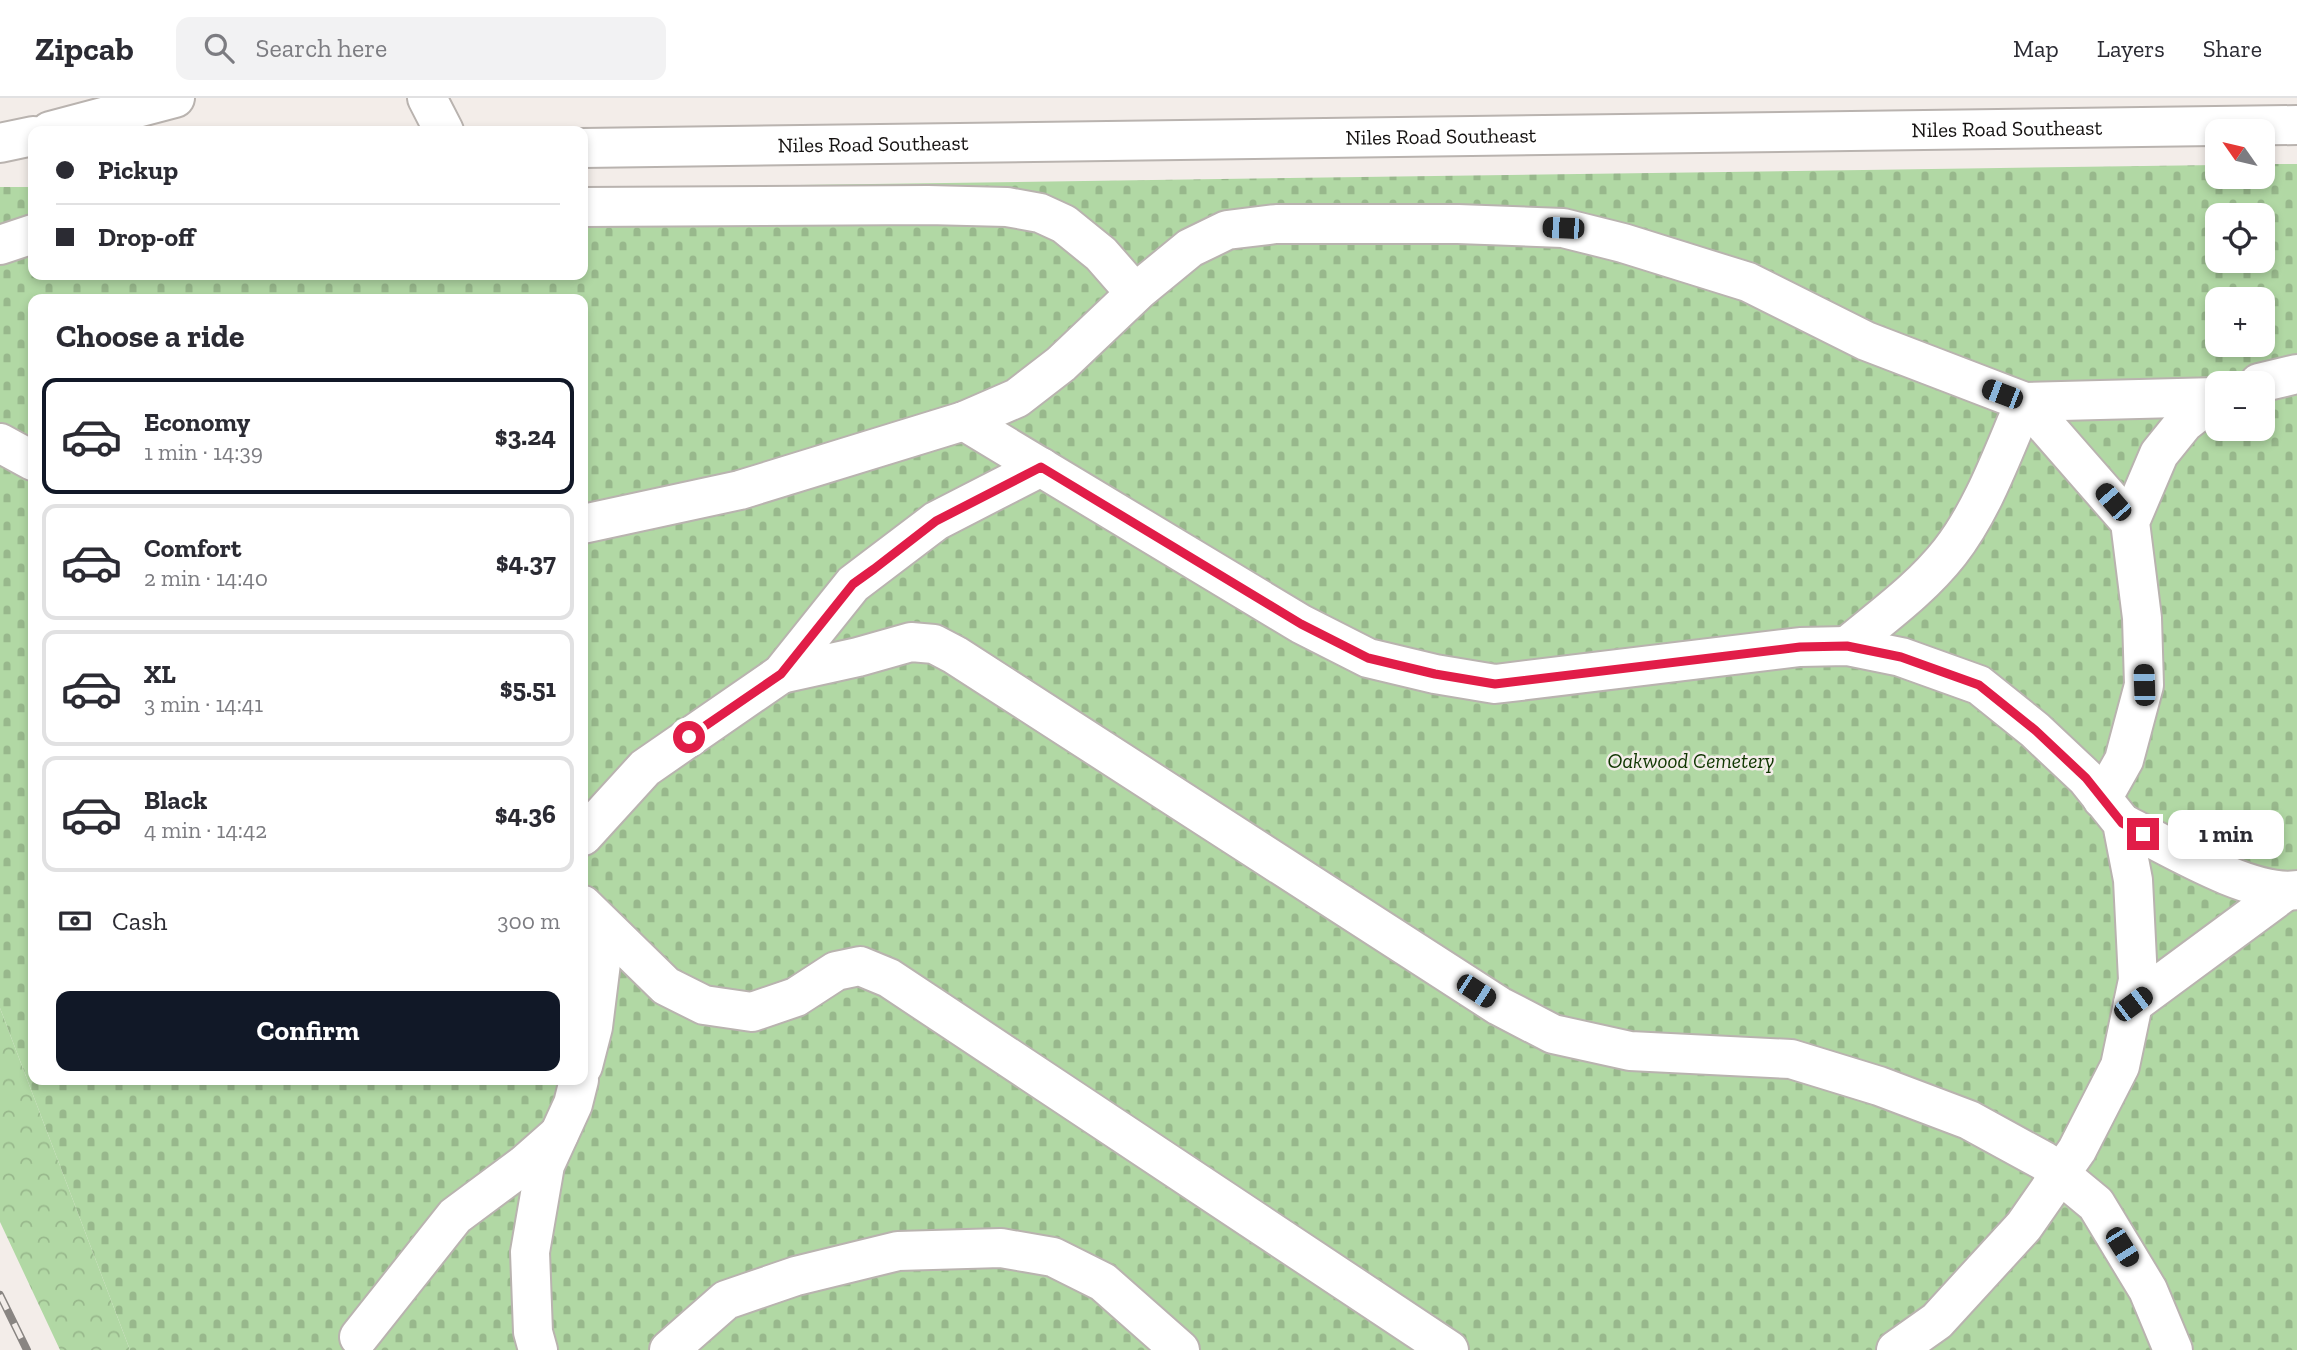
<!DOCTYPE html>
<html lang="en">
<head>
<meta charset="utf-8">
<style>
	body { margin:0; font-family:"Zilla Slab",serif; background:#f2f2f3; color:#2b2b33; height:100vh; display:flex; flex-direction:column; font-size:26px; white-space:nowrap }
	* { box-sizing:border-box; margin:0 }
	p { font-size:23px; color:#7c7c81 }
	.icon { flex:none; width:38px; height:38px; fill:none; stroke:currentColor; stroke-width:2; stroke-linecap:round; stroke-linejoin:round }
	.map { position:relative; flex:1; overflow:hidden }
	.details { position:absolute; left:28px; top:196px; width:560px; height:791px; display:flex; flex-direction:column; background:#fff; border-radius:14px; box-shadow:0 4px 10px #0003 }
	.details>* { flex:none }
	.banner { position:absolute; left:28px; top:28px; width:560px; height:154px; border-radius:14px; box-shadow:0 4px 10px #0003; display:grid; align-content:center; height:154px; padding:0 28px; background:#fff }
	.needle { width:46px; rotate:304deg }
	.buttons { position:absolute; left:2205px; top:21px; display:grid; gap:14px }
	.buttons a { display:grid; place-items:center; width:70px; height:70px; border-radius:14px; background:#fff; box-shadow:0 4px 10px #0003; font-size:35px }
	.end { position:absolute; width:32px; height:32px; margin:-16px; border:9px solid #e11d48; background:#fff; box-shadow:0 0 0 4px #fff }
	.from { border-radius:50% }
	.bubble { position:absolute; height:49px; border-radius:14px; background:#fff; box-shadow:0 4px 10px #0003; font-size:23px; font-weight:700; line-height:49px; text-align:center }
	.car { position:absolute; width:21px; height:42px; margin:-21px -10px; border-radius:9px; box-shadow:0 0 5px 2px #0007; background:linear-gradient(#222 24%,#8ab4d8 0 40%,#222 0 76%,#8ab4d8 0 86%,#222 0) }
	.banner b { display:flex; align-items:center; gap:24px; height:66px; font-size:26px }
	.banner b+b { border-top:2px solid #e1e1e2 }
	.banner i { width:18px; height:18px; background:#2b2b33 }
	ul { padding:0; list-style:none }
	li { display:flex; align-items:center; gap:21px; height:116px; margin:0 14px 10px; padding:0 14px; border:4px solid #e1e1e2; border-radius:14px }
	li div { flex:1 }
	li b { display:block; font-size:26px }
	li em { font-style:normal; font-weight:700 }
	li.current { border-color:#111827 }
	li>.icon { width:63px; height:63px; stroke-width:1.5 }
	h2 { padding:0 28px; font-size:32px; line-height:84px }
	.pay { display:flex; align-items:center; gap:18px; height:77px; padding:0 28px; font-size:26px }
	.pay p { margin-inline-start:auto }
	.primary-button { display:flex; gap:14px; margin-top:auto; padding:14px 28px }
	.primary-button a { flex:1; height:80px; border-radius:14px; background:#111827; color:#fff; font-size:28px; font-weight:700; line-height:80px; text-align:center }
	header { display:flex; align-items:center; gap:42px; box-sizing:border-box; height:98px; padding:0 35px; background:#fff; border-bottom:2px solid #e1e1e2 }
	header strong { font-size:33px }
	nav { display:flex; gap:38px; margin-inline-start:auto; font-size:24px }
	.search { width:490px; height:63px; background:#f2f2f3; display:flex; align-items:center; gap:18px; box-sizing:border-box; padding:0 24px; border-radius:14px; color:#7c7c81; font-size:26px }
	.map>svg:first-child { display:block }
	.forest { fill:url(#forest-crowns) }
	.cemetery { fill:url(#cemetery-stones); fill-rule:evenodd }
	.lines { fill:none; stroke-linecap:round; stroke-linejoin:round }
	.minor-casing { stroke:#b9b3af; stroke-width:42 }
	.major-casing { stroke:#b9b3af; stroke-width:42 }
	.minor { stroke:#fff; stroke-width:38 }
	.major { stroke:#fff; stroke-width:38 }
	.rail-casing { stroke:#898582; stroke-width:8 }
	.rail { stroke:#f3ede9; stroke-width:5; stroke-dasharray:16; stroke-linecap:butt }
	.route { stroke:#e11d48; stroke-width:9 }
	.labels { text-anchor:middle; stroke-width:5; stroke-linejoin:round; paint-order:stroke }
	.street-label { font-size:21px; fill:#161312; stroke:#f3ede9 }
	.park-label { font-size:21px; font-style:italic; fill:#0f3600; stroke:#f3ede9 }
</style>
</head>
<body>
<header>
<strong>Zipcab</strong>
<div class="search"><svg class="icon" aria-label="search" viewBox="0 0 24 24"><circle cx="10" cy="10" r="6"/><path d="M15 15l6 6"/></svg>Search here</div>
<nav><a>Map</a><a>Layers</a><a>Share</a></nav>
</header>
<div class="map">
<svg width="2297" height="1252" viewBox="0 0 2297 1252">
	<defs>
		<pattern id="forest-crowns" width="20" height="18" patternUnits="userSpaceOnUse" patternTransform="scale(1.75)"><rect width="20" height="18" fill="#b1d8a4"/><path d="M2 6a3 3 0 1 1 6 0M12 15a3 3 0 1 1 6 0" fill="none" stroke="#98b88c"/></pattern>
		<pattern id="cemetery-stones" width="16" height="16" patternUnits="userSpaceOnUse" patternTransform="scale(1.75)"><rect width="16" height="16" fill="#b1d8a4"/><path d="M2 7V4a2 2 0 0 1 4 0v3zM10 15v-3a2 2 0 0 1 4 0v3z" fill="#98b88c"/></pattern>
	</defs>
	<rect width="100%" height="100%" fill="#f3ede9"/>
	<polygon class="forest" points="0,910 130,1252 60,1252 0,1124"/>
	<path class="cemetery" d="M2263,66H2297V1252H130L0,910V89H33V177H583V90L2217,67V79H2263ZM2217,117H2263V163H2217ZM33,201H583V982H33ZM2217,201H2263V247H2217ZM2217,285H2263V331H2217Z"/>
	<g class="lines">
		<g class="minor-casing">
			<g id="minor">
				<polyline points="427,0 444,33"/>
				<polyline points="50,33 175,0"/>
				<polyline points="583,109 928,107 1007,109 1040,115 1064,126 1101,156 1129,188"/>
				<polyline points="0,147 33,136"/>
				<polyline points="2259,285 2297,276"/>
				<polyline points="2025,304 2130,424"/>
				<polyline points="964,323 1301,526 1368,560 1435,576 1495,586 1800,549 1847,548 1901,559 1979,587 2035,632 2086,680 2122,725 2133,782 2138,882 2120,968 2077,1052 2024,1128 1937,1223 1896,1252"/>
				<polyline points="0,345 33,363"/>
				<polyline points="583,426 740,392 964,323 1017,300 1061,266 1140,191 1190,150 1227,132 1276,126 1458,126 1563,130 1623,145 1748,184 1866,243 2025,304 2217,299"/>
				<path d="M1847,548C1883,518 1921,491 1950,454C1984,410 2003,354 2025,304"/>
				<polyline points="781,576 858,559 911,544 934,546 955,557 1499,908 1553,936 1630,953 1791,961 1879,988 1969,1022 2044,1063 2096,1106 2148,1192 2173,1252"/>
				<polyline points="2102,701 2124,662 2144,587 2142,520 2130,424 2159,356 2184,325 2217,299"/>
				<path d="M2122,725C2165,746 2250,799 2297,792"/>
				<polyline points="583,738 645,670 781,576 853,486 936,423 1041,369"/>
				<polyline points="583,807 666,888 704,907 752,914 796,899 836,873 860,868 889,880 1449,1252"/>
				<polyline points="583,820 601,865 593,929 583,968"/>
				<polyline points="2133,906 2286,793"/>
				<polyline points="359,1239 455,1118 525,1066 559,1036"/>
				<polyline points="538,1252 533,1234 530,1154 545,1067 573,1006 579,982"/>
				<polyline points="669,1252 726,1202 796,1178 898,1153 1001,1150 1053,1159 1103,1184 1180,1252"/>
			</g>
		</g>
		<g class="major-casing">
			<g id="major">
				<polyline points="0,45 33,38"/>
				<path id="s1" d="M583,50L2297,27"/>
			</g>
		</g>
		<use href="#minor" class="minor"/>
		<use href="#major" class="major"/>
		<g class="rail-casing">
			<polyline id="rail" points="0,1197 27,1252"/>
		</g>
		<use href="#rail" class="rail"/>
	</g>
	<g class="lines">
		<polyline class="route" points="689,639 781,576 853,486 874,471 936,423 1041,369 1301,526 1368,560 1435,576 1495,586 1800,549 1847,548 1901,559 1979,587 2035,632 2086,680 2122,725 2143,736"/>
	</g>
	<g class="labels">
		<g class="street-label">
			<text dy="7" stroke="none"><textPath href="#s1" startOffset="1424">Niles Road Southeast</textPath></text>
			<text dy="7" stroke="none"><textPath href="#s1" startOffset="858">Niles Road Southeast</textPath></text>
			<text dy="7" stroke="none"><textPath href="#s1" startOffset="290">Niles Road Southeast</textPath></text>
		</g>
		<g class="park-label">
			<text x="1691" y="670">Oakwood Cemetery</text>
		</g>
	</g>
</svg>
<div class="buttons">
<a><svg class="needle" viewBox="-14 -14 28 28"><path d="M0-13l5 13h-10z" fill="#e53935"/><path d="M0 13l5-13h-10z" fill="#7c7c81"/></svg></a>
<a><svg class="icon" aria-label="locate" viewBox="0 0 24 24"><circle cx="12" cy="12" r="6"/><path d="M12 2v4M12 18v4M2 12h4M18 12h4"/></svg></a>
<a>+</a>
<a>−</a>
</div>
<i class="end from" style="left:689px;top:639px"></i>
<i class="end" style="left:2143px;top:736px"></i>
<div class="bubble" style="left:2168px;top:712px;width:116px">1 min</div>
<i class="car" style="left:1563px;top:130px;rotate:272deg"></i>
<i class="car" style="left:2002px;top:296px;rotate:291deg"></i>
<i class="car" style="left:2113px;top:404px;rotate:319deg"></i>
<i class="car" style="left:2144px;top:587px;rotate:358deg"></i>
<i class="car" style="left:1476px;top:893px;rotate:123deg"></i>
<i class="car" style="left:2133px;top:906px;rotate:53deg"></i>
<i class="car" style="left:2122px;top:1149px;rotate:148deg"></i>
<div class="banner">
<b><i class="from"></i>Pickup</b>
<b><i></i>Drop-off</b>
</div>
<section class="details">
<h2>Choose a ride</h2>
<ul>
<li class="current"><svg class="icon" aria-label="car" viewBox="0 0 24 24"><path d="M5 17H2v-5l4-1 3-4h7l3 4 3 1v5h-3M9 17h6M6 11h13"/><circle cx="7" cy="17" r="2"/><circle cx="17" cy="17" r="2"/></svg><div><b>Economy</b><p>1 min · 14:39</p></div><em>$3.24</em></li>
<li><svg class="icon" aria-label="car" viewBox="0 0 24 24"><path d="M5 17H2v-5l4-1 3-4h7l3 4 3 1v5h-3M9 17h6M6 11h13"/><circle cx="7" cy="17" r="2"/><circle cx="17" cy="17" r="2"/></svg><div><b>Comfort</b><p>2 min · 14:40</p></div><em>$4.37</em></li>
<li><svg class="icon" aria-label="car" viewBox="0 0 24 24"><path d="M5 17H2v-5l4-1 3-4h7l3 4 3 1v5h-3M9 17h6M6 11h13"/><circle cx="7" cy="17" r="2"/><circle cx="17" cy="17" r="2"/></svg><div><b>XL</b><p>3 min · 14:41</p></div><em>$5.51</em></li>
<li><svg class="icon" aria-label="car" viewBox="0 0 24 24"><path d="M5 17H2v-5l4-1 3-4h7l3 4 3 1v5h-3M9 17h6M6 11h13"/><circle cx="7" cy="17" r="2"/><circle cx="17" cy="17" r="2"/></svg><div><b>Black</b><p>4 min · 14:42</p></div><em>$4.36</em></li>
</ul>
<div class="pay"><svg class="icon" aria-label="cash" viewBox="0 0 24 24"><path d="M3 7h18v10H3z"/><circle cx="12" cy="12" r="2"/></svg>Cash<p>300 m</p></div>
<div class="primary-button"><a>Confirm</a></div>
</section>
</div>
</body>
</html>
